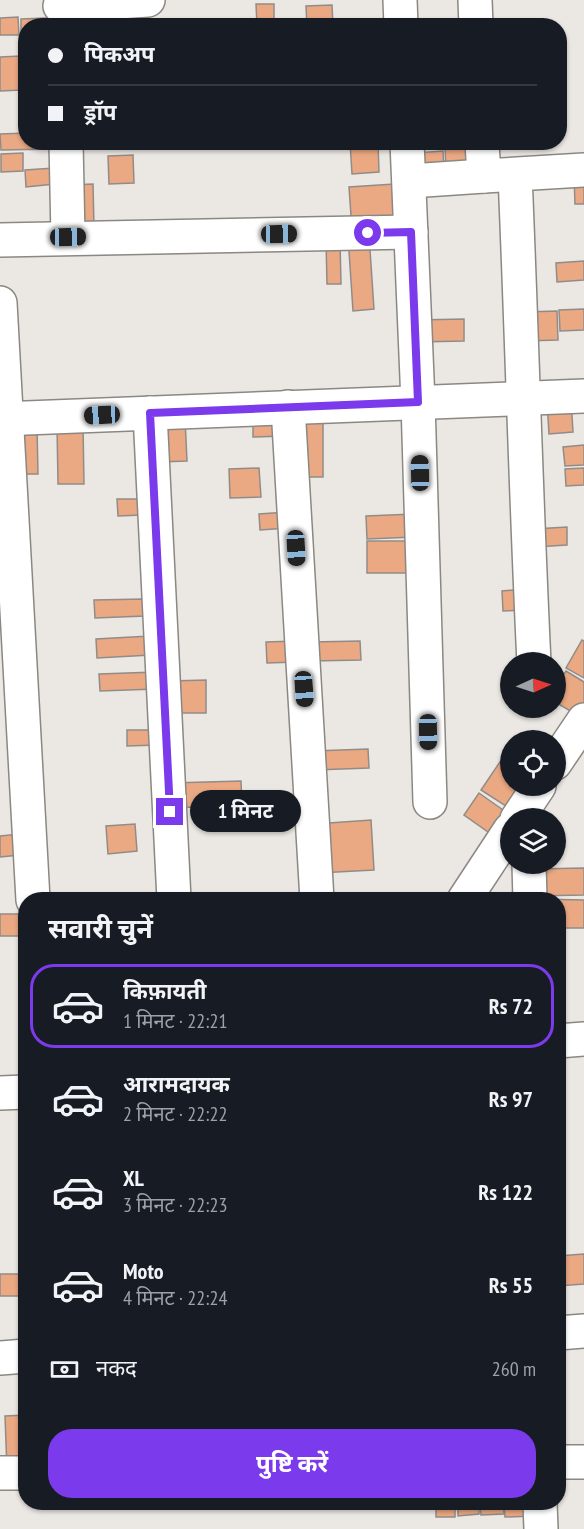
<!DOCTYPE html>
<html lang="hi">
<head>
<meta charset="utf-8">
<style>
	body { margin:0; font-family:"PT Sans Narrow","Noto Sans Devanagari",sans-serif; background:#20242c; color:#f1f3f6; height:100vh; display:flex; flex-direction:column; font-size:22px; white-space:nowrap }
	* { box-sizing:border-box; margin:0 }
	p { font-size:20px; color:#9ea1a6 }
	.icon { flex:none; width:33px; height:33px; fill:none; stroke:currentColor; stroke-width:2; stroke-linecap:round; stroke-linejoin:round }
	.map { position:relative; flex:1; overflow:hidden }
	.panel { position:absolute; left:18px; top:892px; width:548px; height:618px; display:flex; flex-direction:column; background:#171b24; border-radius:24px; box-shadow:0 2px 4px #0004 }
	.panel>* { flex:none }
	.hud { position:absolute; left:18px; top:18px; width:549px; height:132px; border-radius:24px; box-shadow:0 2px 4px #0004; display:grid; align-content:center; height:132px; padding:0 30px; background:#171b24 }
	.needle { width:39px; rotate:87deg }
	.fabs { position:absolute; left:500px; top:652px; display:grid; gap:12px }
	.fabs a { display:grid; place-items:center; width:66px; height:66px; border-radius:50%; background:#171b24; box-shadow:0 2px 4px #0004; font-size:30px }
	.end { position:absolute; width:27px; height:27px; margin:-14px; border:8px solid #7c3aed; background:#fff; box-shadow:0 0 0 3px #fff }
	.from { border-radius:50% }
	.bubble { position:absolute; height:42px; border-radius:21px; background:#171b24; box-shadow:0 2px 4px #0004; font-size:20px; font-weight:700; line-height:42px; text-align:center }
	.car { position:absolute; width:18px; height:36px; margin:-18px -9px; border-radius:8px; box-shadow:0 0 4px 2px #0007; background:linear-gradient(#222 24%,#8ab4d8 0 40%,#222 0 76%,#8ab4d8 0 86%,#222 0) }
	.hud b { display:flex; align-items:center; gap:21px; height:57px; font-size:22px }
	.hud b+b { border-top:2px solid #363941 }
	.hud i { width:15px; height:15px; background:#f1f3f6 }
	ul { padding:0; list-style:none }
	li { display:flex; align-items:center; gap:18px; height:84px; margin:0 12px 9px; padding:0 18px; border:3px solid transparent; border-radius:24px }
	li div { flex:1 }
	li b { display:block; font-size:22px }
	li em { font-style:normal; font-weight:700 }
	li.current { border-color:#7c3aed }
	li>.icon { width:54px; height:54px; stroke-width:1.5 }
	h2 { padding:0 30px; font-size:27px; line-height:72px }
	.pay { display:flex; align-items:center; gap:15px; height:66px; padding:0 30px; font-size:22px }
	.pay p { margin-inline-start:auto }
	.action { display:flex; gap:12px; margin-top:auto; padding:12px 30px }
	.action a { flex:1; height:69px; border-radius:24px; background:#7c3aed; color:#fff; font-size:24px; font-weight:700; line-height:69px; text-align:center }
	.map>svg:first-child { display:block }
	.building { fill:#eaa883; stroke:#928c89; stroke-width:1.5 }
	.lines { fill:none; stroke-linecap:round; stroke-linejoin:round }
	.minor-casing { stroke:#8b8883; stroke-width:36 }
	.minor { stroke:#fff; stroke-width:33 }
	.route { stroke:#7c3aed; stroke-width:8 }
</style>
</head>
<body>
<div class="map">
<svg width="584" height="1529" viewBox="0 0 584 1529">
	<rect width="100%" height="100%" fill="#ebe7e2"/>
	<g class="building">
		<polygon points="256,4 274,4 274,26 257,26"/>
		<polygon points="332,5 333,26 307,26 306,6"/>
		<polygon points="144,7 144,26 111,26 110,8"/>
		<polygon points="18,17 19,35 0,35 0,18"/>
		<polygon points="46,18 46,26 26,26 26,36 21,36 21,19"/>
		<polygon points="20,56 22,90 0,91 0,57"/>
		<polygon points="26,133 26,142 52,142 52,149 1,150 0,134"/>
		<polygon points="350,142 378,142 379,172 352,174"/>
		<polygon points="479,147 480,167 446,169 445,149"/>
		<polygon points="443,151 444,170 415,169 415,153"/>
		<polygon points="23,153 23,171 1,172 1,154"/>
		<polygon points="133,155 134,183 109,184 108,156"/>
		<polygon points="54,168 55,184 26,187 25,170"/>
		<polygon points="584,175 584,204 575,204 574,176"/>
		<polygon points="93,184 94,227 69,228 68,185"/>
		<polygon points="394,184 397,227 352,230 349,187"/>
		<polygon points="369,235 374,309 353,311 348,236"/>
		<polygon points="326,241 340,241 341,284 327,284"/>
		<polygon points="584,261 584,280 557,282 556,263"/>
		<polygon points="584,309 584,330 560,331 559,310"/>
		<polygon points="557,311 558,340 524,341 523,312"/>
		<polygon points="464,319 464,341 418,342 417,320"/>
		<polygon points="571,399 573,432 549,434 547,401"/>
		<polygon points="295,416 323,416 323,477 296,477"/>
		<polygon points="185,418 187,461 160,462 158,420"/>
		<polygon points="283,419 284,436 253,437 253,420"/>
		<polygon points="57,425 83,425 84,484 58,484"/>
		<polygon points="37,427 38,474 15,474 14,428"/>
		<polygon points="584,445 584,465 565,466 563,447"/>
		<polygon points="259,468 261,497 230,498 229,469"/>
		<polygon points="584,468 584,485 566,486 565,469"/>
		<polygon points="117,499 142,499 142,515 118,516"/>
		<polygon points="287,512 288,528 260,530 259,514"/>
		<polygon points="414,514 415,537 367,539 366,516"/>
		<polygon points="567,527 567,545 535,547 534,529"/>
		<polygon points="367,541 415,541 416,573 367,573"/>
		<polygon points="526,589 527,610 503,611 502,591"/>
		<polygon points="144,599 145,616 95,618 94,600"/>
		<polygon points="150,636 151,655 97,658 96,639"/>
		<polygon points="582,640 584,641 584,678 566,668"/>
		<polygon points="295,641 296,662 267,663 266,642"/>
		<polygon points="360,641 361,660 312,661 312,642"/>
		<polygon points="566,671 584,682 584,708 579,716 555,702 555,688"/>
		<polygon points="155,672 156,689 100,691 99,674"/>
		<polygon points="206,680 206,713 170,713 170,681"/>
		<polygon points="127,730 157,730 158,745 127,746"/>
		<polygon points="368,749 369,768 315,770 314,751"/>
		<polygon points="506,753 510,755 510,786 534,786 517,813 481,790"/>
		<polygon points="241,781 242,805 172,808 171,783"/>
		<polygon points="479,793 513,817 498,839 464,815"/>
		<polygon points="371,820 374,870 318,873 315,824"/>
		<polygon points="135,824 137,851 108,854 106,826"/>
		<polygon points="19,834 20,855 0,857 0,836"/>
		<polygon points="584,868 584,895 535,896 535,869"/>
		<polygon points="536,899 584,900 584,928 558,928 558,900"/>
		<polygon points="0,914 23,914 24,936 0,936"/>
		<polygon points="584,1254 584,1284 558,1286 558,1256"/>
		<rect x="0" y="1274" width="26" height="22"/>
		<polygon points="26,1415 26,1469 7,1470 5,1416"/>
		<rect x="436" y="1503" width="19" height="14"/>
		<polygon points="458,1503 479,1503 479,1514 458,1516"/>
		<polygon points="480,1503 503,1503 504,1514 481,1515"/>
		<polygon points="504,1503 532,1503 533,1516 505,1517"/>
	</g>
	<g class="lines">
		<g class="minor-casing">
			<g id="minor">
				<polyline points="400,0 401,26"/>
				<polyline points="475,0 476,26"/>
				<polyline points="60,6 148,0"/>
				<polyline points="66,142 68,237"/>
				<polyline points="407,142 418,402 430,802"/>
				<polyline points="482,142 484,176 584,170"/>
				<path d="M515,175C522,338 526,500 534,663"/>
				<polyline points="410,181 484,176"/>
				<polyline points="0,240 411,232"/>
				<polyline points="0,303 33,900"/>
				<polyline points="288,407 317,900"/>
				<polyline points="150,413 174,900"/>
				<polyline points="0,419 584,396"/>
				<polyline points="555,763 584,720"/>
				<polyline points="517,819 539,786"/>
				<polyline points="529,864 530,900"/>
				<polyline points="464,900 510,830"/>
				<polyline points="558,1041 584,1039"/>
				<polyline points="0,1093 26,1092"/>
				<polyline points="558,1333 584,1331"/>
				<polyline points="0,1358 26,1356"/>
				<polyline points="558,1462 584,1462"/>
				<polyline points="0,1473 26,1473"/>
				<polyline points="540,1503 541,1529"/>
			</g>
		</g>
		<use href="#minor" class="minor"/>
	</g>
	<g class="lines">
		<polyline class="route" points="170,812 150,413 418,402 411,232 368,233"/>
	</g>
</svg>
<div class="fabs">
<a><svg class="needle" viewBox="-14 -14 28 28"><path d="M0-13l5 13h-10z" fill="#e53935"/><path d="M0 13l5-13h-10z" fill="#9ea1a6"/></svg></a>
<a><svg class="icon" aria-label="locate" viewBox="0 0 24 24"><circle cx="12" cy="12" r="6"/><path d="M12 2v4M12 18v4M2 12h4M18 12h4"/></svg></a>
<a><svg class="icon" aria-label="layers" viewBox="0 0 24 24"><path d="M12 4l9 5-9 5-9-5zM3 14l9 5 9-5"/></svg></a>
</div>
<i class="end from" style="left:368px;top:233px"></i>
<i class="end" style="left:170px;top:812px"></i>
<div class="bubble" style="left:190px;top:790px;width:111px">1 मिनट</div>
<i class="car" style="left:279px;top:234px;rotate:89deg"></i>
<i class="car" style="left:68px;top:237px;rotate:89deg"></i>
<i class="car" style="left:102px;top:415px;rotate:267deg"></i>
<i class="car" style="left:420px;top:473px;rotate:359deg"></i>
<i class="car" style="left:296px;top:548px;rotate:177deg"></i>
<i class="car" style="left:304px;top:689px;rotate:176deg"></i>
<i class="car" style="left:428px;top:732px;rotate:179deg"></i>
<div class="hud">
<b><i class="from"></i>पिकअप</b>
<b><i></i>ड्रॉप</b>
</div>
<section class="panel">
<h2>सवारी चुनें</h2>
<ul>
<li class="current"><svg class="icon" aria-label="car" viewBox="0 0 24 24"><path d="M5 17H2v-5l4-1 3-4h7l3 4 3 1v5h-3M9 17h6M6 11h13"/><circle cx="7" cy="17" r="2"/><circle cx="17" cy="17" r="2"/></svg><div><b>किफ़ायती</b><p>1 मिनट · 22:21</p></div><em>Rs 72</em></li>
<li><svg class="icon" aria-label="car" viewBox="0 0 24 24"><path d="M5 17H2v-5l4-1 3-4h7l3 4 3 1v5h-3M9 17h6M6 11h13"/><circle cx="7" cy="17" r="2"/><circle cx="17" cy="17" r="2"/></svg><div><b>आरामदायक</b><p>2 मिनट · 22:22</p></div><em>Rs 97</em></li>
<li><svg class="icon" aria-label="car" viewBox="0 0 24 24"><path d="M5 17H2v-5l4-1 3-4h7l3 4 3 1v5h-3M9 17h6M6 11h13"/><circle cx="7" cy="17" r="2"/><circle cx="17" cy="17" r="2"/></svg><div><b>XL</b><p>3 मिनट · 22:23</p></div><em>Rs 122</em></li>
<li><svg class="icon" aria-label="car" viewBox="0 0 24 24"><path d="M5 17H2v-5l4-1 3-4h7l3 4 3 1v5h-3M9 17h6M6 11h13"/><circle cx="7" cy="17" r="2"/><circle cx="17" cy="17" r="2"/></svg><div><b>Moto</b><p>4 मिनट · 22:24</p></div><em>Rs 55</em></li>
</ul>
<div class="pay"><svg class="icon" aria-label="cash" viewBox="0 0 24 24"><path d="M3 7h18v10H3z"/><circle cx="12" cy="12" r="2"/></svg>नकद<p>260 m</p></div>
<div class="action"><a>पुष्टि करें</a></div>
</section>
</div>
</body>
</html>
